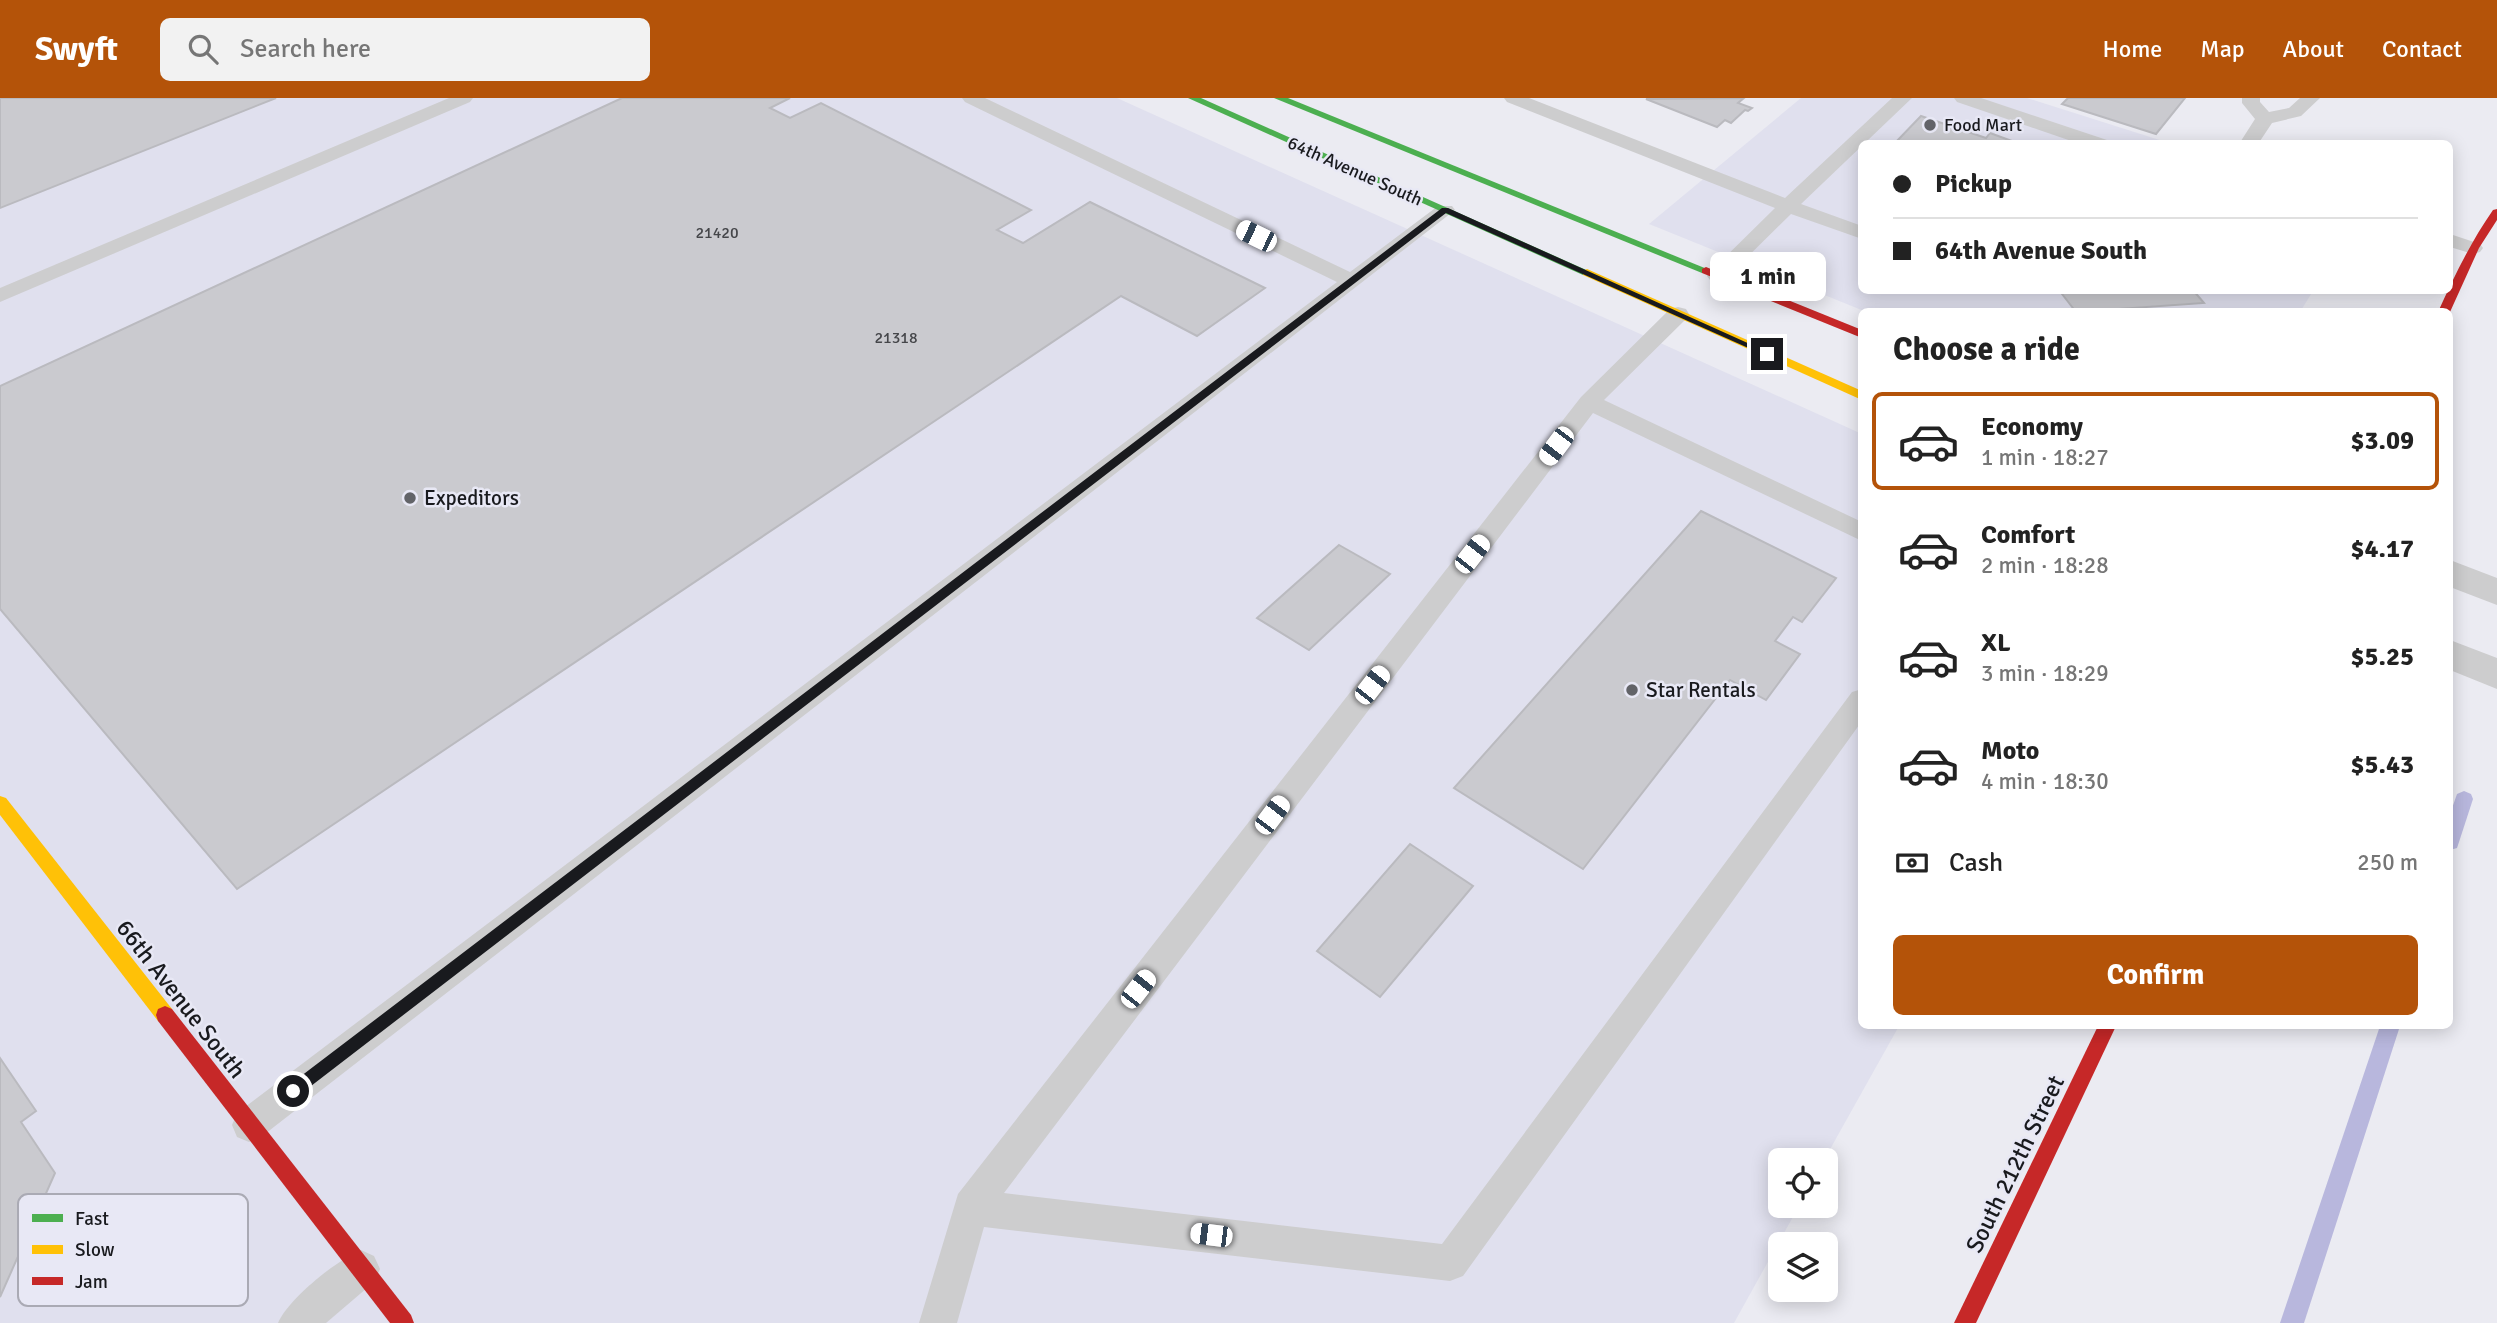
<!DOCTYPE html>
<html lang="en">
<head>
<meta charset="utf-8">
<style>
	body { margin:0; font-family:Signika,sans-serif; background:#f2f2f2; color:#222; height:100vh; display:flex; flex-direction:column; font-size:26px; white-space:nowrap }
	* { box-sizing:border-box; margin:0 }
	p { font-size:23px; color:#767676 }
	.icon { flex:none; width:38px; height:38px; fill:none; stroke:currentColor; stroke-width:2; stroke-linecap:round; stroke-linejoin:round }
	.map { position:relative; flex:1; overflow:hidden }
	.sheet { position:absolute; left:1858px; top:210px; width:595px; height:721px; display:flex; flex-direction:column; background:#fff; border-radius:10px; box-shadow:0 4px 18px #0003 }
	.sheet>* { flex:none }
	.top-card { position:absolute; left:1858px; top:42px; width:595px; height:154px; border-radius:10px; box-shadow:0 4px 18px #0003; display:grid; align-content:center; height:154px; padding:0 35px; background:#fff }
	.tools { position:absolute; left:1768px; top:1050px; display:grid; gap:14px }
	.tools a { display:grid; place-items:center; width:70px; height:70px; border-radius:10px; background:#fff; box-shadow:0 4px 18px #0003; font-size:35px }
	.end { position:absolute; width:32px; height:32px; margin:-16px; border:9px solid #191a1e; background:#fff; box-shadow:0 0 0 4px #fff }
	.from { border-radius:50% }
	.bubble { position:absolute; height:49px; border-radius:10px; background:#fff; box-shadow:0 4px 18px #0003; font-size:23px; font-weight:700; line-height:49px; text-align:center }
	.car { position:absolute; width:21px; height:42px; margin:-21px -10px; border-radius:9px; box-shadow:0 0 5px 2px #0007; background:linear-gradient(#fff 24%,#345 0 40%,#fff 0 76%,#345 0 86%,#fff 0) }
	.top-card b { display:flex; align-items:center; gap:24px; height:66px; font-size:26px }
	.top-card b+b { border-top:2px solid #e0e0e0 }
	.top-card i { width:18px; height:18px; background:#222 }
	ul { padding:0; list-style:none }
	li { display:flex; align-items:center; gap:21px; height:98px; margin:0 14px 10px; padding:0 21px; border:4px solid transparent; border-radius:10px }
	li div { flex:1 }
	li b { display:block; font-size:26px }
	li em { font-style:normal; font-weight:700 }
	li.selected { border-color:#b45309 }
	li>.icon { width:63px; height:63px; stroke-width:1.5 }
	h2 { padding:0 35px; font-size:32px; line-height:84px }
	.pay { display:flex; align-items:center; gap:18px; height:77px; padding:0 35px; font-size:26px }
	.pay p { margin-inline-start:auto }
	.button { display:flex; gap:14px; margin-top:auto; padding:14px 35px }
	.button a { flex:1; height:80px; border-radius:10px; background:#b45309; color:#fff; font-size:28px; font-weight:700; line-height:80px; text-align:center }
	header { display:flex; align-items:center; gap:42px; box-sizing:border-box; height:98px; padding:0 35px; background:#b45309; color:#fff }
	header strong { font-size:33px }
	nav { display:flex; gap:38px; margin-inline-start:auto; font-size:24px }
	.search { width:490px; height:63px; background:#f2f2f2; display:flex; align-items:center; gap:18px; box-sizing:border-box; padding:0 24px; border-radius:10px; color:#767676; font-size:26px }
	.map>svg:first-child { display:block }
	.built { fill:#e0e0ee }
	.lines { fill:none; stroke-linecap:round; stroke-linejoin:round }
	.stream { fill:#b8b7dd; fill-rule:evenodd }
	.building { fill:#cacacf; stroke:#bababf; stroke-width:2 }
	.lane { fill:#cdcdce; fill-rule:evenodd }
	.street { fill:#cdcdce; fill-rule:evenodd }
	.fast { fill:#4caf50; fill-rule:evenodd }
	.slow { fill:#ffc107; fill-rule:evenodd }
	.jam { fill:#c62828; fill-rule:evenodd }
	.route { fill:#191a1e }
	.poi-dot { fill:#626368; stroke:#e8e8f5; stroke-width:2.5 }
	.labels { text-anchor:middle; stroke-width:5; stroke-linejoin:round; paint-order:stroke }
	.far-number-label { font-size:16px; fill:#45464a }
	.far-poi-label { font-size:18px; fill:#191a1e; stroke:#e8e8f5; text-anchor:start }
	.far-street-label { font-size:18px; fill:#191a1e; stroke:#e8e8f5 }
	.poi-label { font-size:21px; fill:#191a1e; stroke:#e8e8f5; text-anchor:start }
	.near-street-label { font-size:24px; fill:#191a1e; stroke:#e8e8f5 }
	.key { fill:#e8e8f5; stroke:#aaaab4; stroke-width:2 }
	.key-label { font-size:19px; fill:#191a1e }
</style>
</head>
<body>
<header>
<strong>Swyft</strong>
<div class="search"><svg class="icon" aria-label="search" viewBox="0 0 24 24"><circle cx="10" cy="10" r="6"/><path d="M15 15l6 6"/></svg>Search here</div>
<nav><a>Home</a><a>Map</a><a>About</a><a>Contact</a></nav>
</header>
<div class="map">
<svg width="2497" height="1225" viewBox="0 0 2497 1225">
	<rect width="100%" height="100%" fill="#ebebf2"/>
	<g class="built">
		<polygon points="0,0 1117,0 1862,336 1862,928 1899,928 1824,1062 1780,1062 1780,1108 1799,1108 1734,1225 0,1225"/>
		<polygon points="1801,0 2027,0 2169,45 1862,46 1862,192 2313,193 2300,214 1864,213 1649,126"/>
	</g>
	<g class="lines">
		<g class="stream">
			<polygon points="2464,693 2471,696 2473,701 2459,744 2457,750 2450,752 2450,716 2457,696"/>
			<polygon points="2380,928 2400,928 2304,1225 2280,1225"/>
		</g>
	</g>
	<g class="building">
		<polygon points="0,0 276,0 0,110"/>
		<polygon points="622,0 790,0 770,10 790,20 821,5 1031,112 997,132 1023,145 1090,104 1265,190 1197,238 1121,198 237,791 0,511 0,288"/>
		<polygon points="1744,0 1738,5 1752,10 1748,13 1745,12 1731,25 1725,22 1717,29 1646,1"/>
		<polygon points="2068,0 2185,0 2156,36 2062,6"/>
		<polygon points="1921,18 1986,40 1990,35 2020,46 1894,46"/>
		<polygon points="2059,192 2193,192 2204,205 2076,214"/>
		<polygon points="1701,413 1836,480 1802,524 1793,519 1775,543 1800,556 1766,602 1730,582 1583,771 1454,690"/>
		<polygon points="1339,447 1390,476 1309,552 1257,520"/>
		<polygon points="1410,746 1473,788 1380,899 1317,853"/>
		<polygon points="0,960 36,1013 21,1024 55,1075 0,1199"/>
	</g>
	<g class="lines">
		<g class="lane">
			<polygon points="449,0 473,0 470,4 0,204 0,190"/>
			<polygon points="962,0 985,0 1350,174 1438,108 1452,108 1455,112 261,1039 249,1044 237,1039 232,1027 237,1015 1337,184 965,4"/>
			<polygon points="1504,0 1529,0 1785,100 1892,0 1912,0 1801,106 1862,128 1862,141 1791,116 1724,182 1710,182 1707,178 1710,174 1775,110 1507,4"/>
			<polygon points="1954,0 1981,0 2107,42 2109,46 2080,46 1957,4"/>
			<polygon points="2242,0 2260,0 2260,4 2269,14 2289,10 2300,0 2320,0 2301,18 2272,25 2258,46 2239,46 2255,21 2242,5"/>
			<polygon points="2450,136 2480,146 2483,150 2480,154 2473,156 2450,149"/>
			<polygon points="1678,209 1686,211 1689,216 1686,221 1604,302 1862,424 1862,443 1593,315 1004,1095 1442,1146 1852,594 1862,591 1862,623 1463,1178 1450,1183 984,1129 957,1225 919,1225 958,1096 1581,299 1670,211"/>
			<path d="M361,1152L374,1158L380,1171L374,1184L326,1225H278C288,1201 337,1162 361,1152Z"/>
		</g>
		<g class="street">
			<polygon points="2450,462 2497,480 2497,507 2450,489"/>
			<polygon points="2450,542 2497,560 2497,591 2450,572"/>
		</g>
		<g class="fast">
			<polygon points="1188,0 1201,0 1593,175 1591,177 1583,177"/>
			<polygon points="1274,0 1288,0 1712,173 1710,175 1702,175"/>
		</g>
		<g class="slow">
			<polygon points="1587,171 1862,293 1862,302 1583,177 1583,173"/>
			<polygon points="0,698 6,700 172,911 174,917 172,923 165,926 158,923 0,717"/>
		</g>
		<g class="jam">
			<path d="M2497,111V122L2479,150L2450,214H2438C2454,179 2470,145 2493,112Z"/>
			<polygon points="1706,169 1862,232 1862,240 1702,175 1702,171"/>
			<polygon points="165,908 172,911 411,1217 414,1225 390,1225 158,923 156,917 158,911"/>
			<polygon points="2098,928 2116,928 1976,1225 1954,1225"/>
		</g>
	</g>
	<polygon class="route" points="1442,110 1448,110 1772,256 1764,257 1446,115 298,998 288,998 288,988"/>
	<g class="poi-dot">
		<circle cx="1930" cy="27" r="7"/>
		<circle cx="410" cy="400" r="7"/>
		<circle cx="1632" cy="592" r="7"/>
	</g>
	<g class="labels">
		<g class="far-number-label">
			<text x="717" y="140">21420</text>
			<text x="896" y="245">21318</text>
		</g>
		<g class="far-poi-label">
			<text x="1944" y="33">Food Mart</text>
		</g>
		<g class="far-street-label">
			<text transform="translate(1355 73) rotate(24)" y="6">64th Avenue South</text>
		</g>
		<g class="poi-label">
			<text x="424" y="407">Expeditors</text>
			<text x="1646" y="599">Star Rentals</text>
		</g>
		<g class="near-street-label">
			<text transform="translate(181 901) rotate(52)" y="8">66th Avenue South</text>
			<text transform="translate(2015 1066) rotate(-64)" y="8">South 212th Street</text>
		</g>
	</g>
	<rect x="18" y="1096" width="230" height="112" rx="10" class="key"/>
	<rect x="32" y="1116" width="31" height="8" fill="#4caf50"/>
	<rect x="32" y="1147" width="31" height="9" fill="#ffc107"/>
	<rect x="32" y="1179" width="31" height="8" fill="#c62828"/>
	<g class="key-label">
		<text x="75" y="1127">Fast</text>
		<text x="75" y="1158">Slow</text>
		<text x="75" y="1190">Jam</text>
	</g>
</svg>
<div class="tools">
<a><svg class="icon" aria-label="locate" viewBox="0 0 24 24"><circle cx="12" cy="12" r="6"/><path d="M12 2v4M12 18v4M2 12h4M18 12h4"/></svg></a>
<a><svg class="icon" aria-label="layers" viewBox="0 0 24 24"><path d="M12 4l9 5-9 5-9-5zM3 14l9 5 9-5"/></svg></a>
</div>
<i class="end from" style="left:293px;top:993px"></i>
<i class="end" style="left:1767px;top:256px"></i>
<div class="bubble" style="left:1710px;top:154px;width:116px">1 min</div>
<i class="car" style="left:1256px;top:138px;rotate:296deg"></i>
<i class="car" style="left:1556px;top:348px;rotate:217deg"></i>
<i class="car" style="left:1472px;top:456px;rotate:38deg"></i>
<i class="car" style="left:1372px;top:587px;rotate:38deg"></i>
<i class="car" style="left:1272px;top:717px;rotate:37deg"></i>
<i class="car" style="left:1138px;top:891px;rotate:38deg"></i>
<i class="car" style="left:1211px;top:1137px;rotate:277deg"></i>
<div class="top-card">
<b><i class="from"></i>Pickup</b>
<b><i></i>64th Avenue South</b>
</div>
<section class="sheet">
<h2>Choose a ride</h2>
<ul>
<li class="selected"><svg class="icon" aria-label="car" viewBox="0 0 24 24"><path d="M5 17H2v-5l4-1 3-4h7l3 4 3 1v5h-3M9 17h6M6 11h13"/><circle cx="7" cy="17" r="2"/><circle cx="17" cy="17" r="2"/></svg><div><b>Economy</b><p>1 min · 18:27</p></div><em>$3.09</em></li>
<li><svg class="icon" aria-label="car" viewBox="0 0 24 24"><path d="M5 17H2v-5l4-1 3-4h7l3 4 3 1v5h-3M9 17h6M6 11h13"/><circle cx="7" cy="17" r="2"/><circle cx="17" cy="17" r="2"/></svg><div><b>Comfort</b><p>2 min · 18:28</p></div><em>$4.17</em></li>
<li><svg class="icon" aria-label="car" viewBox="0 0 24 24"><path d="M5 17H2v-5l4-1 3-4h7l3 4 3 1v5h-3M9 17h6M6 11h13"/><circle cx="7" cy="17" r="2"/><circle cx="17" cy="17" r="2"/></svg><div><b>XL</b><p>3 min · 18:29</p></div><em>$5.25</em></li>
<li><svg class="icon" aria-label="car" viewBox="0 0 24 24"><path d="M5 17H2v-5l4-1 3-4h7l3 4 3 1v5h-3M9 17h6M6 11h13"/><circle cx="7" cy="17" r="2"/><circle cx="17" cy="17" r="2"/></svg><div><b>Moto</b><p>4 min · 18:30</p></div><em>$5.43</em></li>
</ul>
<div class="pay"><svg class="icon" aria-label="cash" viewBox="0 0 24 24"><path d="M3 7h18v10H3z"/><circle cx="12" cy="12" r="2"/></svg>Cash<p>250 m</p></div>
<div class="button"><a>Confirm</a></div>
</section>
</div>
</body>
</html>
